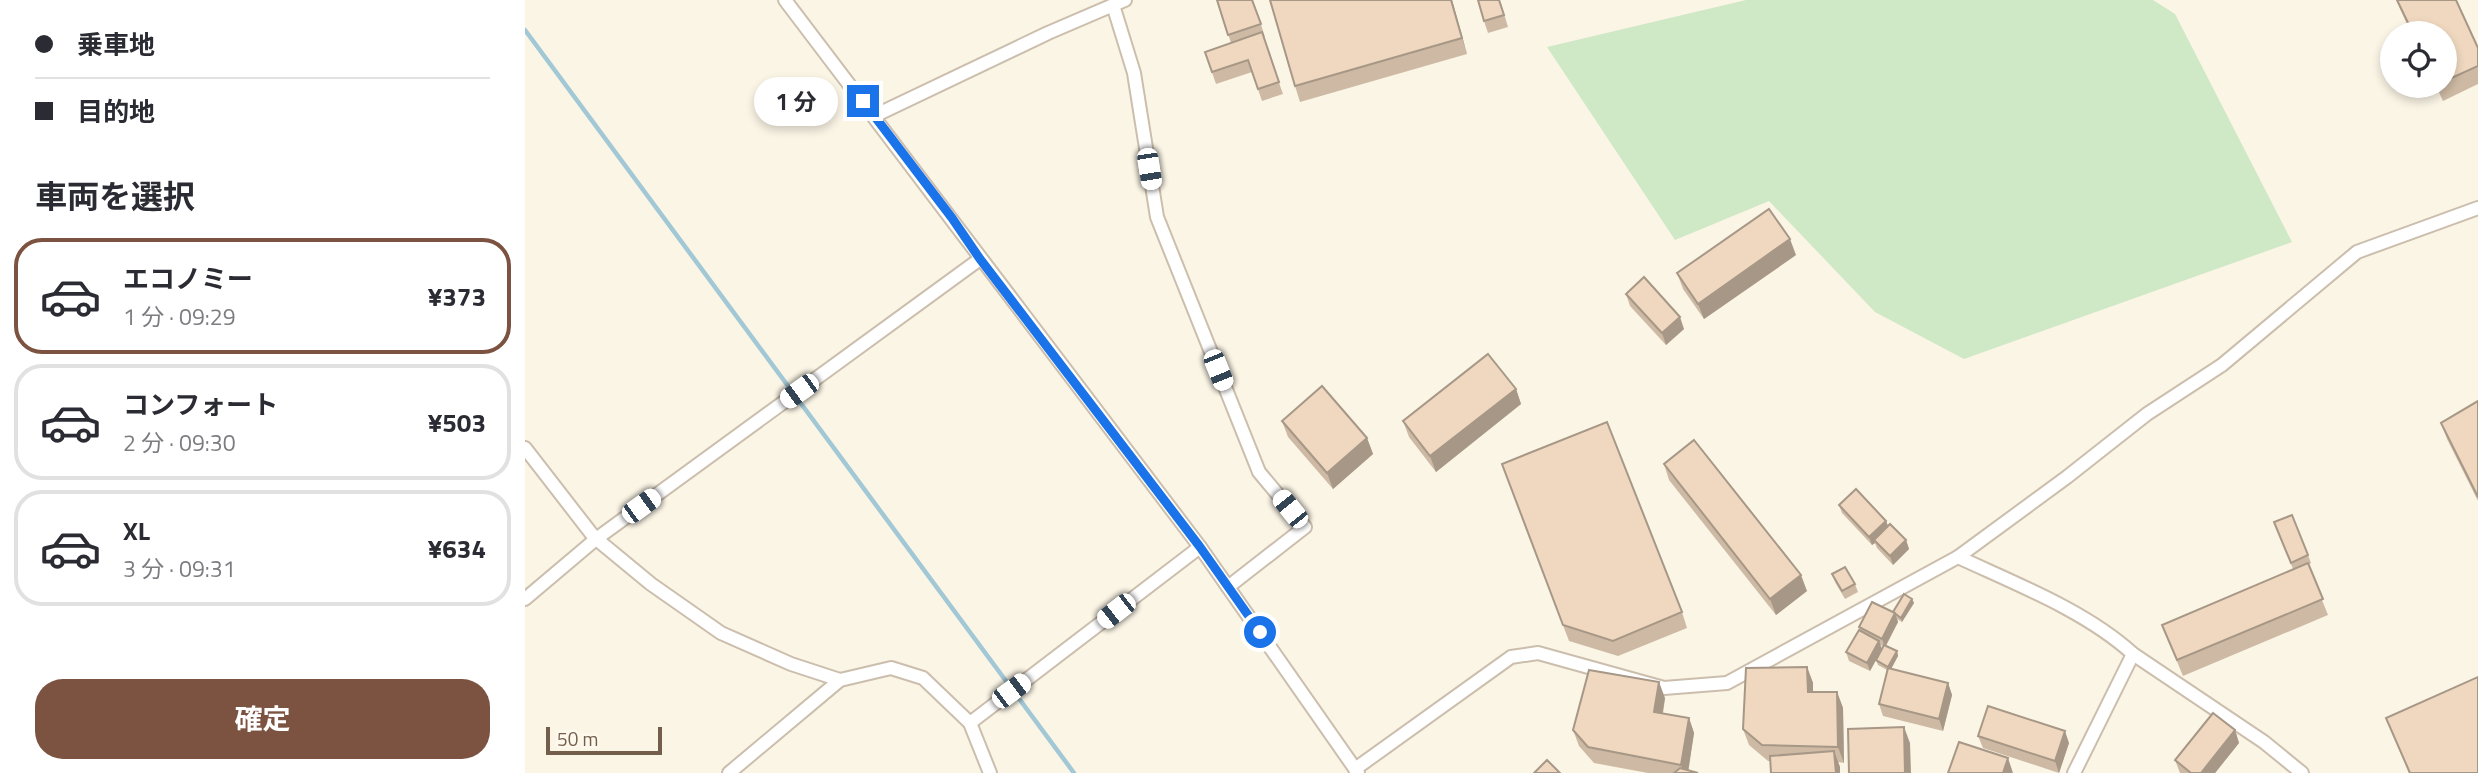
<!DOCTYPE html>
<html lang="ja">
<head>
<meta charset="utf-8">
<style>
	body { margin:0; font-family:"Titillium Web","Noto Sans JP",sans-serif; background:#f7f7f7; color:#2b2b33; height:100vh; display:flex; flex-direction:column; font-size:26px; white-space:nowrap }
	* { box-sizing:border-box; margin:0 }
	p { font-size:23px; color:#7c7c81 }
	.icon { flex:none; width:38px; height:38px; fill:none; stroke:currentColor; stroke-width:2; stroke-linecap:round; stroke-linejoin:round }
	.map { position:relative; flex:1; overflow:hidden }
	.side { display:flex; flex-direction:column; background:#fff; width:525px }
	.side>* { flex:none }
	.banner { display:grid; align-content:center; height:154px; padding:0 35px; background:#fff }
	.buttons { position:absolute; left:1855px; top:21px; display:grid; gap:14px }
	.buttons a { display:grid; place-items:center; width:77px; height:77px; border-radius:50%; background:#fff; box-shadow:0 4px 10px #0003; font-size:35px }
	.scale { position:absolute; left:21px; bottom:18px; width:116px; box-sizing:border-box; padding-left:7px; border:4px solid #735e4c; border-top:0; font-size:19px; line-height:24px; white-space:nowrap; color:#735e4c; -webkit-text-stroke:5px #fef9ec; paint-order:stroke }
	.end { position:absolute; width:32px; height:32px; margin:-16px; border:9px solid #1a73e8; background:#fff; box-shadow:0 0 0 4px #fff }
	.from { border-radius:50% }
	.bubble { position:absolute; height:49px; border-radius:24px; background:#fff; box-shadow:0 4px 10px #0003; font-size:23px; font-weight:700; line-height:49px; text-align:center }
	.car { position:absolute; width:21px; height:42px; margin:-21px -10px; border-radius:9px; box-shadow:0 0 5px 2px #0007; background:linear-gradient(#fff 24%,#345 0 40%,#fff 0 76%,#345 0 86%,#fff 0) }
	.banner b { display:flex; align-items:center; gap:24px; height:66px; font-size:26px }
	.banner b+b { border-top:2px solid #e1e1e2 }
	.banner i { width:18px; height:18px; background:#2b2b33 }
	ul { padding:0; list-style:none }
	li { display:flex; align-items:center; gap:21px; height:116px; margin:0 14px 10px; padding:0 21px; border:4px solid #e1e1e2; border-radius:28px }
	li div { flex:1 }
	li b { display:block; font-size:26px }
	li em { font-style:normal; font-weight:700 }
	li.selected { border-color:#7c5240 }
	li>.icon { width:63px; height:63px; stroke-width:1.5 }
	h2 { padding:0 35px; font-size:32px; line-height:84px }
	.button { display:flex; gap:14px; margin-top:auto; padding:14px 35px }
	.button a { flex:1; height:80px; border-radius:28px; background:#7c5240; color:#fff; font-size:28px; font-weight:700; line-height:80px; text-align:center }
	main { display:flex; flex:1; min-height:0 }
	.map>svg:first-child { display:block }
	.green { fill:#cfe8c5 }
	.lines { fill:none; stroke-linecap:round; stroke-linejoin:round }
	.stream { stroke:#a2c7d5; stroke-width:4.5 }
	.street-casing { stroke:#ccbead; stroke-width:16 }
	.street { stroke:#fff; stroke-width:12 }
	.wall { fill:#cebaa4 }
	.shaded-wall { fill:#a79786 }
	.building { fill:#efd8bf; stroke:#a79786; stroke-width:2 }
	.route { stroke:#1a73e8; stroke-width:9 }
</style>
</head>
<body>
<main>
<section class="side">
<div class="banner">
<b><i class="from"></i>乗車地</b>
<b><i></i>目的地</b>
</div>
<h2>車両を選択</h2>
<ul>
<li class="selected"><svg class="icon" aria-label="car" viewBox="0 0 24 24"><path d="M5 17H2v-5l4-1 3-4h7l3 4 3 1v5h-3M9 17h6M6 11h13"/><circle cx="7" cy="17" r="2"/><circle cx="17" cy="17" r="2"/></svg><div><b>エコノミー</b><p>1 分 · 09:29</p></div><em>¥373</em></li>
<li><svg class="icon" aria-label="car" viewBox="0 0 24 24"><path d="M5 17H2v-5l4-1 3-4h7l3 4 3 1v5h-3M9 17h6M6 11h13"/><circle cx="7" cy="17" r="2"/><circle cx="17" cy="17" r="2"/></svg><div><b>コンフォート</b><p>2 分 · 09:30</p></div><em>¥503</em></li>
<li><svg class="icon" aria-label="car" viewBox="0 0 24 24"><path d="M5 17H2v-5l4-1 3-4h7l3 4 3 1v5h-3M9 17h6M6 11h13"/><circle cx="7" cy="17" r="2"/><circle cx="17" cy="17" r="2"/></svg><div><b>XL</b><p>3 分 · 09:31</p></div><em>¥634</em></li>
</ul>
<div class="button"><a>確定</a></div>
</section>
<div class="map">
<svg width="1953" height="773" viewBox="0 0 1953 773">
	<rect width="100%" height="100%" fill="#fbf5e6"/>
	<polygon class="green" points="1221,0 1628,0 1650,14 1767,242 1439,359 1350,312 1244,201 1150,240 1022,47"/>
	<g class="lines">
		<polyline class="stream" points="0,30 549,773"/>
		<g class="street-casing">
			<g id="street">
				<polyline points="260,0 675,547 833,773"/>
				<polyline points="588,5 609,73 632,217 734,472 780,527 703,587"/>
				<polyline points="349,116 523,33 600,0"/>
				<polyline points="0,448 69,537 126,584 196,633 266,664 315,680"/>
				<path d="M1433,557C1491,584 1561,611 1608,654L1739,742L1777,773"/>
				<polyline points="0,599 71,539 455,259"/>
				<polyline points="445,723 675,547"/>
				<polyline points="830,769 986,657 1013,653 1139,688 1202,683 1433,557 1542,477 1622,414 1697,365 1832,252 1953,208"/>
				<polyline points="204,773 315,680 366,668 398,678 445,723 465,773"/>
				<polyline points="1549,773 1608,654"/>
			</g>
		</g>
		<use href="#street" class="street"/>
	</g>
	<g class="wall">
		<polygon points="692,0 728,0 740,37 738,37 758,94 737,101 727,72 691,84 680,52 706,43"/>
		<polygon points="745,0 927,0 942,54 775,102 770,86"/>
		<polygon points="975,0 983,27 963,33 959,21"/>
		<polygon points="1871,0 1931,0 1953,48 1953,84 1918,101 1911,86 1920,86 1920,33 1886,33"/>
		<polygon points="1271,255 1179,319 1158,289 1152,273"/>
		<polygon points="1101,294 1159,329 1141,345 1105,306"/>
		<polygon points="991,389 996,404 911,472 884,437 878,421"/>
		<polygon points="1953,401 1953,501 1922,439 1916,423"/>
		<polygon points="757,421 842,438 848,454 808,489 763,437"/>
		<polygon points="977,464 1157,612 1162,628 1093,656 1044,641"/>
		<polygon points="1139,464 1282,591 1251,615 1144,480"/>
		<polygon points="1314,505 1361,521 1363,526 1381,540 1384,549 1368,565 1352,548 1350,543 1347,545 1317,513"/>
		<polygon points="1749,522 1783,555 1786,563 1783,565 1803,615 1658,676 1637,625 1768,569"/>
		<polygon points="1307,574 1330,584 1333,592 1320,599 1310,582"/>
		<polygon points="1387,599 1389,603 1377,622 1372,619 1373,622 1361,646 1372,651 1373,656 1366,669 1423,683 1427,695 1418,731 1358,716 1354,704 1362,670 1353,665 1351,660 1358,646 1355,645 1357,649 1345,671 1324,661 1321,652 1335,631 1334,627 1368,612"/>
		<polygon points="1282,667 1288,683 1288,692 1312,692 1318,708 1319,763 1313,762 1315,767 1243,761 1224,745 1218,729"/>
		<polygon points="1140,698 1138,714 1164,718 1169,733 1163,770 1173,773 1123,773 1069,763 1054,746 1048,730"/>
		<polygon points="1861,718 1953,773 1884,773"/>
		<polygon points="1710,730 1714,743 1690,773 1655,773 1650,760"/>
		<polygon points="1453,736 1544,743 1534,773 1458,748"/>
	</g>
	<g class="shaded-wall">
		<polygon points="926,0 927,0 942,54 937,38"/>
		<polygon points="1265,239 1271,255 1179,319 1173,304"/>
		<polygon points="1155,317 1159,329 1141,345 1137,333"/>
		<polygon points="991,389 996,404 911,472 905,456"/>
		<polygon points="842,438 848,454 808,489 802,473"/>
		<polygon points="1361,521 1364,529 1349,540 1350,543 1347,545 1344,537"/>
		<polygon points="1381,540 1384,549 1368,565 1365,556"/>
		<polygon points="1276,575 1282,591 1251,615 1245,599"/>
		<polygon points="1387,599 1389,603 1377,622 1376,618"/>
		<polygon points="1370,613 1373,622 1360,647 1357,639"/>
		<polygon points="1354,641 1357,649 1345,671 1342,663"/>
		<polygon points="1372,651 1373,656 1365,671 1363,667"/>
		<polygon points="1282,667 1288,683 1288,708 1283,692"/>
		<polygon points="1134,682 1140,698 1135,728 1129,712"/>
		<polygon points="1423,683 1427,695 1418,731 1414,719"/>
		<polygon points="1312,692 1318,708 1319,763 1313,747"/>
		<polygon points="1164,718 1169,733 1163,773 1159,773 1156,765"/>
		<polygon points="1379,727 1385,743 1386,773 1380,773"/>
		<polygon points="1710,730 1714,743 1690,773 1676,773"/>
		<polygon points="1540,731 1544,743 1534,773 1530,761"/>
		<polygon points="1309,751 1315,767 1315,773 1311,773"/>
		<polygon points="1483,758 1488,773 1478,773"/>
	</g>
	<g class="building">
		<polygon points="692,0 727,0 736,24 703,35"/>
		<polygon points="745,0 926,0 937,38 770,86"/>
		<polygon points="953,0 974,0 979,15 959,21"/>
		<polygon points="1872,0 1931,0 1953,48 1953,66 1920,81 1920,33 1888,33"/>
		<polygon points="737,32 754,82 733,89 723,60 687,72 680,52"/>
		<polygon points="1244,209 1265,239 1173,304 1152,273"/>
		<polygon points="1119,277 1155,317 1137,333 1101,294"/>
		<polygon points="963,354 991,389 905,456 878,421"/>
		<polygon points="797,386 842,438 802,473 757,421"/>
		<polygon points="1953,401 1953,497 1916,423"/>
		<polygon points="1082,422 1157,612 1088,641 1038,625 977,464"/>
		<polygon points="1169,440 1276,575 1245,599 1139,464"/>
		<polygon points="1331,489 1361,521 1344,537 1314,505"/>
		<polygon points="1767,515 1783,555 1766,563 1749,522"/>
		<polygon points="1365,524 1381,540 1365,556 1349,540"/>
		<polygon points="1783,563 1798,599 1652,660 1637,625"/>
		<polygon points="1320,567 1330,584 1317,591 1307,574"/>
		<polygon points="1379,594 1387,599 1376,618 1368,612"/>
		<polygon points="1347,602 1370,613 1357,639 1334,627"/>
		<polygon points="1334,630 1354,641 1342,663 1321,652"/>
		<polygon points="1359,645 1372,651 1363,667 1351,660"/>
		<polygon points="1282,667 1283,692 1312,692 1313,747 1237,745 1218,729 1221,668"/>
		<polygon points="1363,668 1423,683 1414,719 1354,704"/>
		<polygon points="1064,670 1134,682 1129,712 1164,718 1156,765 1063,747 1048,730"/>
		<polygon points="1953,677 1953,773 1885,773 1861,718"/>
		<polygon points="1463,706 1540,731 1530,761 1453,736"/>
		<polygon points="1688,713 1710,730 1676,773 1666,773 1650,760"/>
		<polygon points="1379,727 1380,773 1324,773 1323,729"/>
		<polygon points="1434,742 1483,758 1478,773 1423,773"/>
		<polygon points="1309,751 1311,773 1246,773 1245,756"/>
		<polygon points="1022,760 1035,773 1009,773"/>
		<polygon points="1155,768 1173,773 1149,773"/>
	</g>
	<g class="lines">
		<polyline class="route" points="338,101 427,218 455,259 675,547 735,632"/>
	</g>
</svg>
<div class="buttons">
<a><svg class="icon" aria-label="locate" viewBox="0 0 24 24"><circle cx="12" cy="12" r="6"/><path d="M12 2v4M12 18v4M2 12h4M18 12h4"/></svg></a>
</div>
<div class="scale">50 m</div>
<i class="end from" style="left:735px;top:632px"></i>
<i class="end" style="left:338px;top:101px"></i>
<div class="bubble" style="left:229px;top:77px;width:84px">1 分</div>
<i class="car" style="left:624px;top:169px;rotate:171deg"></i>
<i class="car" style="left:693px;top:370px;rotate:158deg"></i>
<i class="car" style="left:274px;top:391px;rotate:234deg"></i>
<i class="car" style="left:116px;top:506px;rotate:54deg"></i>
<i class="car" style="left:765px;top:509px;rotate:321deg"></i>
<i class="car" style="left:591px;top:611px;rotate:232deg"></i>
<i class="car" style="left:486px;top:691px;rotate:53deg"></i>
</div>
</main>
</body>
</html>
